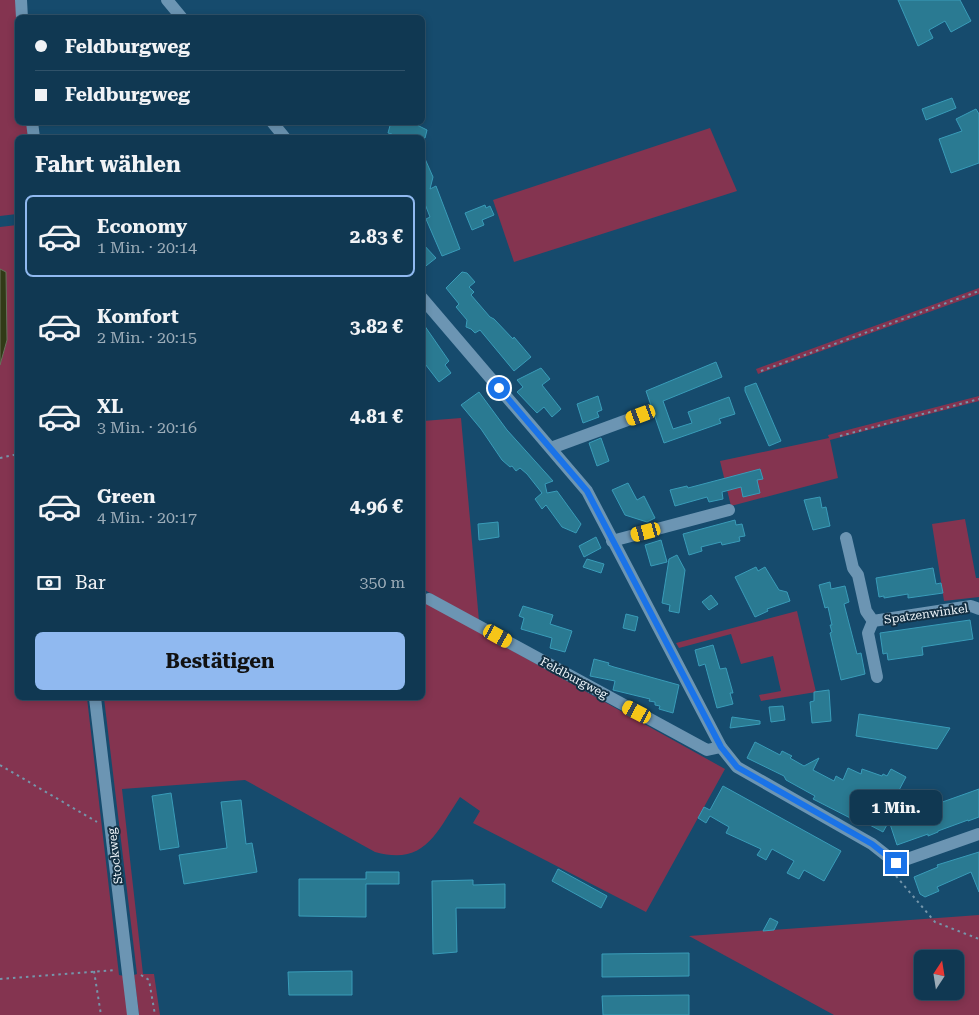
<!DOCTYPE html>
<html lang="de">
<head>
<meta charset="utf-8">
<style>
	body { margin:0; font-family:"Roboto Serif",serif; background:#193f59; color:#f1f3f6; height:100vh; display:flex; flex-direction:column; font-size:19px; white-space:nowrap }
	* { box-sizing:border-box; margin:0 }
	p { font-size:16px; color:#9cacb8 }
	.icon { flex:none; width:28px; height:28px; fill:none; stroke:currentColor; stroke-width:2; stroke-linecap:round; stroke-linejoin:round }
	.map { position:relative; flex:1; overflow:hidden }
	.drawer { position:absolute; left:15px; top:135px; width:410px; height:565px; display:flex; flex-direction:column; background:#103852; border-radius:8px; box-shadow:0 2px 8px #0003,0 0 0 1px #305269 }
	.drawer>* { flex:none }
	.top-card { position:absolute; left:15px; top:15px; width:410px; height:110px; border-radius:8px; box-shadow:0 2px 8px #0003,0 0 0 1px #305269; display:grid; align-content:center; height:110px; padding:0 20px; background:#103852 }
	.needle { width:32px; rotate:12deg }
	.controls { position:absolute; left:914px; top:950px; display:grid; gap:10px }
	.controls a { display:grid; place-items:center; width:50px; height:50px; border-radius:8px; background:#103852; box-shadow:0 2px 8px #0003,0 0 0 1px #305269; font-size:25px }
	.end { position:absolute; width:22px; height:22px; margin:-11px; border:6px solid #1a73e8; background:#fff; box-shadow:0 0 0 2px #fff }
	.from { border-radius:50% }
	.bubble { position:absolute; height:35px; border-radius:8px; background:#103852; box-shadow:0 2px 8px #0003,0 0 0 1px #305269; font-size:16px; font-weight:700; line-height:35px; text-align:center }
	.car { position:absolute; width:15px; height:30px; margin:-15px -8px; border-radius:6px; box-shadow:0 0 4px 1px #0007; background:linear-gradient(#f5c518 24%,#345 0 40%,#f5c518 0 76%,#345 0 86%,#f5c518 0) }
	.top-card b { display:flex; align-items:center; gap:18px; height:48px; font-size:19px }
	.top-card b+b { border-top:1px solid #305269 }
	.top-card i { width:12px; height:12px; background:#f1f3f6 }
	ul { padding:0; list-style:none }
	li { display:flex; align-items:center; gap:15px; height:82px; margin:0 10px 8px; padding:0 10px; border:2px solid transparent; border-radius:8px }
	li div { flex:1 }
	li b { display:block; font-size:19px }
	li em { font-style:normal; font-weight:700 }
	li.current { border-color:#90b9f0 }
	li>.icon { width:45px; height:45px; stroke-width:1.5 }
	h2 { padding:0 20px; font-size:22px; line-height:60px }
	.pay { display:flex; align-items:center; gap:12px; height:55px; padding:0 20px; font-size:19px }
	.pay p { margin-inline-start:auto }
	.primary-button { display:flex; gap:10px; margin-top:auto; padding:10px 20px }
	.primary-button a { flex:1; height:58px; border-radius:8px; background:#90b9f0; color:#111; font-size:20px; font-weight:700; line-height:58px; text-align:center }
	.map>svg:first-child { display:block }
	.green { fill:#843450; fill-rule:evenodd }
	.water { fill:#313a17; stroke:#6a725b }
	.building { fill:#2a7a92; stroke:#399cb9 }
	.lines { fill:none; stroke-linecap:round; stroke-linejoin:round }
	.path { stroke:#7596ab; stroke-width:2; stroke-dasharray:2.5 4; stroke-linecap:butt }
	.minor { stroke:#6c95b3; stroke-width:12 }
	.route { stroke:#1a73e8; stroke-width:6 }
	.labels { text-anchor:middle; stroke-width:4; stroke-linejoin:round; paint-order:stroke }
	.street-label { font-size:12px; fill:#eef5fa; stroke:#133044 }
</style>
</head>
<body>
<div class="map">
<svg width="979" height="1015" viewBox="0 0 979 1015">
	<rect width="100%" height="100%" fill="#164b6d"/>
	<g class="green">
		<polygon points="0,0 16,0 18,122 27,123 28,137 18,138 17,214 0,216"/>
		<polygon points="710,128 737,191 514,262 493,200"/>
		<polygon points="17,225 18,698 87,698 119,975 124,976 128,1015 0,1015 0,365 7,340 6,272 0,269 0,227"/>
		<polygon points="979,288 979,294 758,374 756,369"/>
		<polygon points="979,396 979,401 830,440 838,478 731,506 720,461 829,438 828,435"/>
		<polygon points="461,418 479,621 423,589 423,421"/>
		<polygon points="965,519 976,578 979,578 979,597 944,601 932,524"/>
		<path d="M423,601L725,769L646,912L473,823L480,811L460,797C436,833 425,866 375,852L245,780L122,789L143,974H154L160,1015H139L134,975L137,974L104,698H422Z"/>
		<polygon points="797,611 816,692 761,701 759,695 781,691 773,656 741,664 731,634 679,648 676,643"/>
		<path d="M979,915V1015H834L689,936ZM922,959H955V991H922Z"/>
	</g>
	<polygon class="water" points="0,269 6,272 7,340 0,365"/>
	<g class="building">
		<polygon points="898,0 960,0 971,21 951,32 945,21 929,30 933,38 918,46"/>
		<polygon points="952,98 956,108 926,120 922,109"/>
		<polygon points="976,109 979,114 979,163 951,173 939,139 962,131 956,119"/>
		<polygon points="391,122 411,122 427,130 425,138 391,138 392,134 388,133"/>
		<polygon points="422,152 433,177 430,189 436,186 460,249 442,256 426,219 430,217 425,204 422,204"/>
		<polygon points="485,205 486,208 490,206 494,215 482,220 484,225 472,230 465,213"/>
		<polygon points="422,243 436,258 422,269"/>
		<polygon points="462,272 467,273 475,282 469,287 474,292 471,295 490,317 494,319 513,339 514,337 531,357 514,371 480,330 475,333 471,329 466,327 467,320 456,307 459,304 446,288"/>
		<polygon points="422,322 449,361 445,365 451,373 439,382 422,360"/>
		<polygon points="716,362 722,377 663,401 673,429 692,423 688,412 729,397 735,414 719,419 721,423 664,443 646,391"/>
		<polygon points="541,368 550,379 542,385 561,409 552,417 544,407 537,413 517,392 523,387 517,380"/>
		<polygon points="756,383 781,441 769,446 745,391 745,387"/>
		<polygon points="479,392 507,430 553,481 545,484 547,493 557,491 581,524 576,533 562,527 546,505 542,509 535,499 542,493 527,474 520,468 516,471 512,466 510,467 502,460 481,429 461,405"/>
		<polygon points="598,396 602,410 597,412 599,417 583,423 577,404"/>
		<polygon points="601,438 609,461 597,466 589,443"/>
		<polygon points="760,469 763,479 757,480 760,493 743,497 741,487 722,492 723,499 709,502 707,497 675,506 670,490 687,486 688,488"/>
		<polygon points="628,483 637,500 644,496 655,518 647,522 625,515 612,490"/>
		<polygon points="820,497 822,508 826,507 830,526 813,530 804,500"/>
		<polygon points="735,520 736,525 742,524 745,536 739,537 740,541 722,545 721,542 701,547 702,551 689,555 683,534"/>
		<polygon points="498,522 499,537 479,540 478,524"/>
		<polygon points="596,537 601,548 584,557 579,546"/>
		<polygon points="661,540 667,562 651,566 645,545"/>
		<polygon points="677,555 685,570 679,613 669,611 670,605 662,603 669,559"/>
		<polygon points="587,559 604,564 601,573 583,567"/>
		<polygon points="756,567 758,571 765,567 779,590 787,592 790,601 767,609 768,611 755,617 735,577"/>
		<polygon points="933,568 936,584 941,583 943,593 908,598 908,594 884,598 884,596 879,597 876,578"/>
		<polygon points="830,582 831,589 845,586 849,602 844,604 857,654 861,653 865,674 841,680 830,633 832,632 830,625 832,625 828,607 825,608 819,585"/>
		<polygon points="711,595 718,604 709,610 702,602"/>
		<polygon points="523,606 553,615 550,624 572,631 565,652 550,648 552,638 521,629 524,618 519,616"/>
		<polygon points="626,614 638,617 635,631 623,628"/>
		<polygon points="970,620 973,639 922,647 923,655 888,660 887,653 883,654 880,633"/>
		<polygon points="713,645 720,669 726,668 733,693 730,693 733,704 717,708 705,664 699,666 695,650"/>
		<polygon points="594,659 609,663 608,665 614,667 679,685 673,713 659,709 660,706 655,705 655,702 649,701 650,699 613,690 615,681 590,676"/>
		<polygon points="829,690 831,721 812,723 810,702 814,701 814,692"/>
		<polygon points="783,706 785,720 771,722 769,707"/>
		<polygon points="859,714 950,728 937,749 856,736"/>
		<polygon points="732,717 760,721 760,724 730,728"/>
		<polygon points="755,742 780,755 782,751 792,756 790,758 804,766 819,758 813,770 834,781 836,776 843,780 848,768 861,774 862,769 882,776 883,774 887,776 891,769 906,777 897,794 888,790 881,801 869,813 888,823 883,832 864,822 862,824 813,799 815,796 786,780 784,776 747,758"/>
		<polygon points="723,786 841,851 824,881 804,870 799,879 787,873 794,861 772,849 766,860 757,855 761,849 726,833 729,827 710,816 706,823 698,818 704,807 710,810"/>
		<polygon points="979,789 979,817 968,821 968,820 938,831 938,832 928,836 928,834 897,845 889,821"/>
		<polygon points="171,793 179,847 160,850 152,796"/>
		<polygon points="241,800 246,844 252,843 257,872 184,884 179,855 227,848 221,802"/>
		<polygon points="979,852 979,892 971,872 937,887 939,891 925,897 920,894 914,877 938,867 937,865"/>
		<polygon points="558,869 607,896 601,908 552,881"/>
		<polygon points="366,872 399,872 399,884 366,884 366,917 299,916 299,879 366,879"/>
		<polygon points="473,880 473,885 505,884 505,908 456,908 457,952 433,954 432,881"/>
		<polygon points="770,918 778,922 774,930 763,931"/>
		<polygon points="689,953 689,976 602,977 602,954"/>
		<polygon points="352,971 352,995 289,995 288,972"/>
		<polygon points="689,995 689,1015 603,1015 602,996"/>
	</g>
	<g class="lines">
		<g class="path">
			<polyline points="761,371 979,291"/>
			<polyline points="840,436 979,399"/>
			<polyline points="0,458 18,454"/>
			<polyline points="0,765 97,822"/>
			<polyline points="896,876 935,922 979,939"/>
			<polyline points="94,971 101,1015"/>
			<polyline points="141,975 149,980 155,1015"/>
			<polyline points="0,979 115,970"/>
		</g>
		<g class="minor">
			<polyline points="21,0 22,18"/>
			<polyline points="167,0 182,18"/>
			<polyline points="32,122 34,138"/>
			<polyline points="272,122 285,138"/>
			<polyline points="422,298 587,491 721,747 737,767 872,844 896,863 979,834"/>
			<polyline points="551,448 641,415"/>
			<polyline points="846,538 853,568 858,575 866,611 873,621 971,606 979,609"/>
			<polyline points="612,541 729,510"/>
			<polyline points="429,599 707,750 721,747"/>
			<polyline points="873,621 868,633 877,677"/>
			<polyline points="95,698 133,1015"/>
		</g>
	</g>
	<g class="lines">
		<polyline class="route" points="499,388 587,491 721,747 737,767 872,844 896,863"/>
	</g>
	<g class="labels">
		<g class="street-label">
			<text transform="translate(926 614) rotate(-8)" y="4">Spatzenwinkel</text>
			<text transform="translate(574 678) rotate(28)" y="4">Feldburgweg</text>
			<text transform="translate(115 856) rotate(-97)" y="4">Stockweg</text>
		</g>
	</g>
</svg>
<div class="controls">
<a><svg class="needle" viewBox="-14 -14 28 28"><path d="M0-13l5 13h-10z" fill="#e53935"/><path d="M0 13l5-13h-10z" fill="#9cacb8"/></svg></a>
</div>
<i class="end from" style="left:499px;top:388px"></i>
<i class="end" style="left:896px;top:863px"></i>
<div class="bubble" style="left:850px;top:790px;width:92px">1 Min.</div>
<i class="car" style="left:641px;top:415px;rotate:250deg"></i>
<i class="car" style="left:646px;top:532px;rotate:255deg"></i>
<i class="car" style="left:498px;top:636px;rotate:119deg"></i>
<i class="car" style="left:637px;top:712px;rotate:298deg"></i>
<div class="top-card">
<b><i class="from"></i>Feldburgweg</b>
<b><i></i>Feldburgweg</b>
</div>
<section class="drawer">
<h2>Fahrt wählen</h2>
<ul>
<li class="current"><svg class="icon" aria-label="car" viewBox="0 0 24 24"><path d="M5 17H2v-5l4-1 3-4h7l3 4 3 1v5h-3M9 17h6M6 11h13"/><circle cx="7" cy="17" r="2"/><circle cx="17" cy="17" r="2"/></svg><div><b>Economy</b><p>1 Min. · 20:14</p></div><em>2.83 €</em></li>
<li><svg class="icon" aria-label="car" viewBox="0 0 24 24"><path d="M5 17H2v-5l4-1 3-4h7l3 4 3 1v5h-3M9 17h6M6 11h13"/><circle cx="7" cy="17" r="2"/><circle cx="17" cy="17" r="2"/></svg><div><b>Komfort</b><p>2 Min. · 20:15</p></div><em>3.82 €</em></li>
<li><svg class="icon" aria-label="car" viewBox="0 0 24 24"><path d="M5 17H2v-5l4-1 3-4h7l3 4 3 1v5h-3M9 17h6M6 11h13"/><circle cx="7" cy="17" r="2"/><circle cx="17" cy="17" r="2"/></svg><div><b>XL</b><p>3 Min. · 20:16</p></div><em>4.81 €</em></li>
<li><svg class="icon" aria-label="car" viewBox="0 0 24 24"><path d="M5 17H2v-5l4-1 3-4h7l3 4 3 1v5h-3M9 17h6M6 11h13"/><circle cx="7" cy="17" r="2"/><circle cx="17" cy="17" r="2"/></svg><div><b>Green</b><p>4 Min. · 20:17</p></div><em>4.96 €</em></li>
</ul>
<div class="pay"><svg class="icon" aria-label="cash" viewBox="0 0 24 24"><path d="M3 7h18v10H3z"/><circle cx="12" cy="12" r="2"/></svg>Bar<p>350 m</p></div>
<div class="primary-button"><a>Bestätigen</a></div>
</section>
</div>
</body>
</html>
